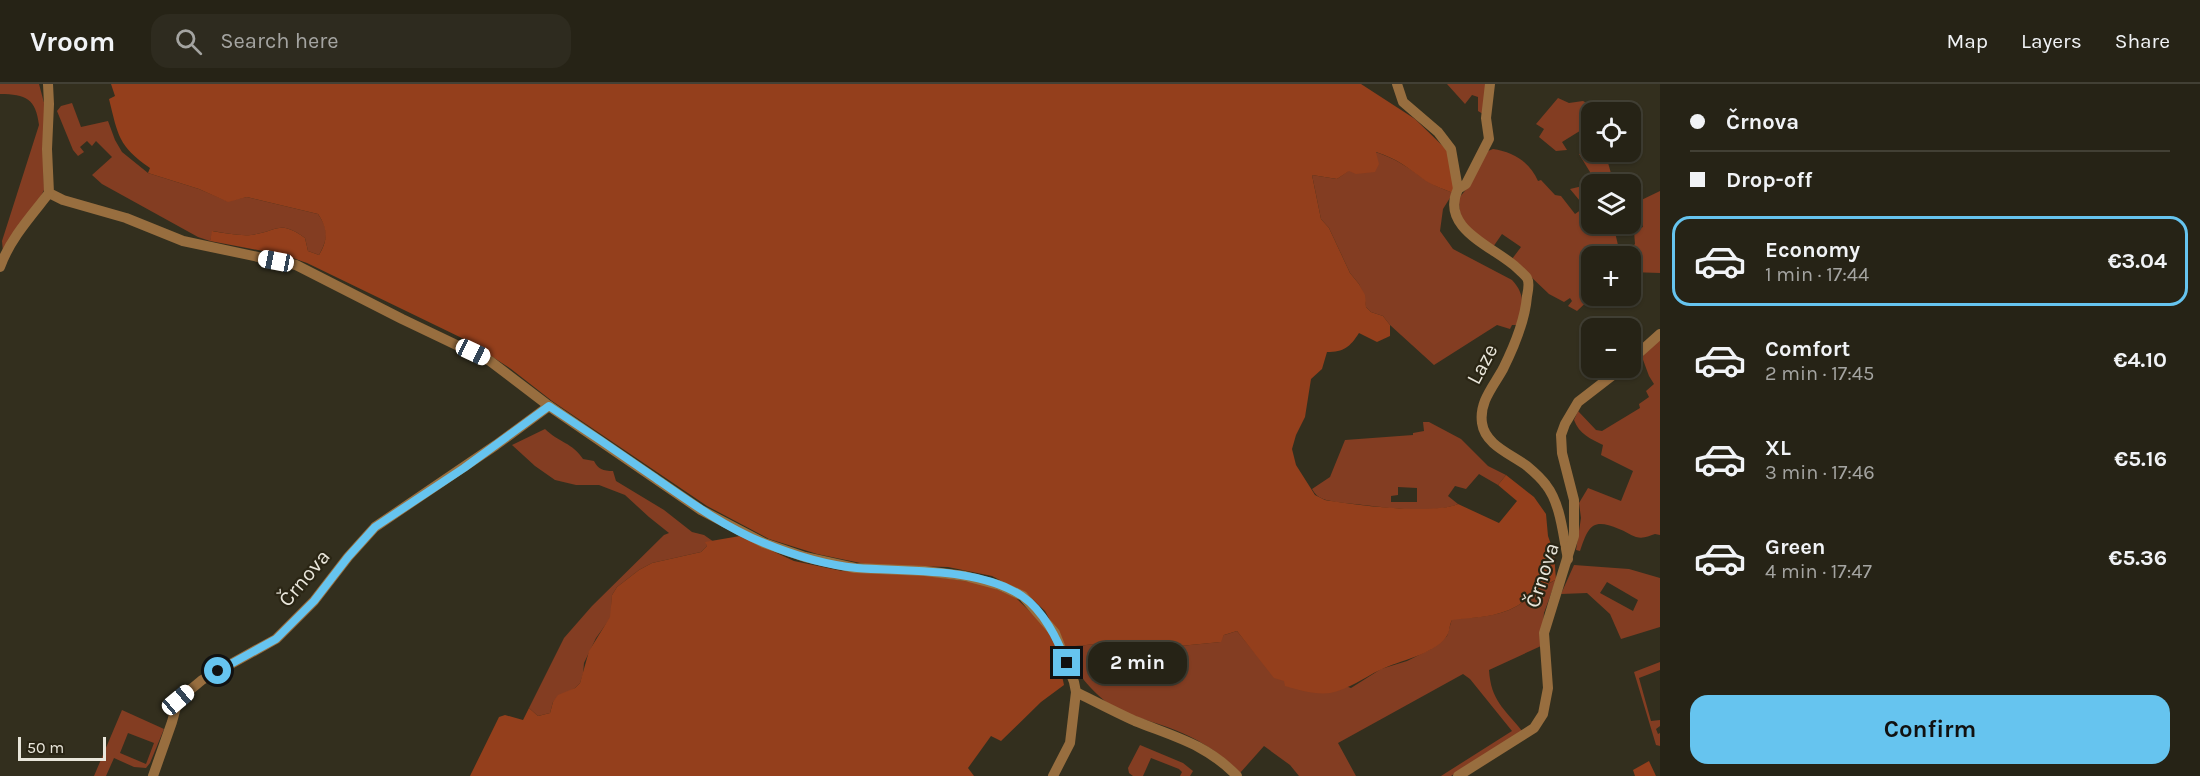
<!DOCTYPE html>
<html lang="en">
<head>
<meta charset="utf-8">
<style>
	body { margin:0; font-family:Karla,sans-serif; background:#2e2b1f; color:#f1f3f6; height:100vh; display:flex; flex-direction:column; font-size:22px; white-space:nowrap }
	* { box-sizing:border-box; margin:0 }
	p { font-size:20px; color:#a4a4a1 }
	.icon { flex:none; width:33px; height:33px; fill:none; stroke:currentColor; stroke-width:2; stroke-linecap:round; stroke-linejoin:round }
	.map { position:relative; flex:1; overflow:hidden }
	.sheet { display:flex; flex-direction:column; background:#262316; width:540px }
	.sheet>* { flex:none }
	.guide { display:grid; align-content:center; height:132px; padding:0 30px; background:#262316 }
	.controls { position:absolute; left:1581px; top:18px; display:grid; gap:12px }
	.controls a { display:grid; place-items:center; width:60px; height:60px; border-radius:12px; background:#262316; box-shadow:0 2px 4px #0004,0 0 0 2px #424035; font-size:30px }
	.scale { position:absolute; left:18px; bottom:15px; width:88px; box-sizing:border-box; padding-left:6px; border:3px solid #e9e6db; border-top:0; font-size:16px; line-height:21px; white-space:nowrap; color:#e9e6db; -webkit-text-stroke:4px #2a2514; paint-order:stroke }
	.end { position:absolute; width:27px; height:27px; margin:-14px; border:8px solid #66c4ef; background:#111; box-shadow:0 0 0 3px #111 }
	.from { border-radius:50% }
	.bubble { position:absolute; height:42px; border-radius:18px; background:#262316; box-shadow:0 2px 4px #0004,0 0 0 2px #424035; font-size:20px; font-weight:700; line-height:42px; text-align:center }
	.car { position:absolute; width:18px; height:36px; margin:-18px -9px; border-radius:8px; box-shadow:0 0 4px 2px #0007; background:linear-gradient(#fff 24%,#345 0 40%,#fff 0 76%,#345 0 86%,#fff 0) }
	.guide b { display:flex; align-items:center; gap:21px; height:57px; font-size:22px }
	.guide b+b { border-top:2px solid #424035 }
	.guide i { width:15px; height:15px; background:#f1f3f6 }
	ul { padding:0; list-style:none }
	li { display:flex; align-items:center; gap:18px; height:90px; margin:0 12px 9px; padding:0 18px; border:3px solid transparent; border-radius:18px }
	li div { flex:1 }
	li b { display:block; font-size:22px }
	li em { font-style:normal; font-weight:700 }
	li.current { border-color:#66c4ef }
	li>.icon { width:54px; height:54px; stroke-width:1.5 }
	.action { display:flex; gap:12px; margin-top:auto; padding:12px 30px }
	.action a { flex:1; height:69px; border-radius:18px; background:#66c4ef; color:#111; font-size:24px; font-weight:700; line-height:69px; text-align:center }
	header { display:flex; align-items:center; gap:36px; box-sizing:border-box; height:84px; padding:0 30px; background:#262316; border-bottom:2px solid #424035 }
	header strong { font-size:28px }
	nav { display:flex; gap:33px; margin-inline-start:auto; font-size:21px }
	.search { width:420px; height:54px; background:#2e2b1f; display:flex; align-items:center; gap:15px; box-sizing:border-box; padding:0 21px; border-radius:18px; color:#a4a4a1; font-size:22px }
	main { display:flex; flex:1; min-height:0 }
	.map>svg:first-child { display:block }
	.green { fill:#833d22; fill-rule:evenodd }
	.forest { fill:#943f1c }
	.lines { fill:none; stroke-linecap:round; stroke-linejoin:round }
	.street { stroke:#986e3f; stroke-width:10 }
	.route { stroke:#66c4ef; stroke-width:8 }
	.labels { text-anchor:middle; stroke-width:4.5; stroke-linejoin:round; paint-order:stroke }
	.street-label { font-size:21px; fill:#e9e6db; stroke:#2a2514 }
</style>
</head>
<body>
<header>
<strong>Vroom</strong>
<div class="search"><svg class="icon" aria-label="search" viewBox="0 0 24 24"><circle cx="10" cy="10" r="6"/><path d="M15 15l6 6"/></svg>Search here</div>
<nav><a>Map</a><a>Layers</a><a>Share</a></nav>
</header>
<main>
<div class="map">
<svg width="1660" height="692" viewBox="0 0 1660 692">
	<rect width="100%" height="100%" fill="#332f1e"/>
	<g class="green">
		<path d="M0,0H39L47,30L43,48L44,106L40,114L3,168L2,157L39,41C36,15 26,10 0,10Z"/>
		<polygon points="1447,0 1487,0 1483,30 1478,27 1478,13 1472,11 1465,20"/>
		<polygon points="1558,14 1569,19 1583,17 1602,28 1592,28 1591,40 1562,58 1567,66 1556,67 1539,53 1544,45 1536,40"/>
		<path d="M72,19L81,43L108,37L115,56L122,68L148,89L199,105L227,117L247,113L318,130C329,146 328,154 319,171L308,167L305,154C278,135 278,148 251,151C239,152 225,149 213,147L210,157L198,153L102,100L92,91L112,73L96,57L92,62L87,57L80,63L84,68L78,72L73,66L57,27L61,22Z"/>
		<path d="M1493,65C1513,68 1530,78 1538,97L1541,96L1555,111L1561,112L1575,130L1585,123L1570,105L1591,100L1590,88L1579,70L1591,65L1592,68H1605L1614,100H1592V140H1613L1618,161L1615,172H1592L1593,212L1577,227L1568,222L1572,217L1570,214L1564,218L1549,210L1512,175L1521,163L1502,150L1493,163C1470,146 1459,145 1459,114L1468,103L1488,67Z"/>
		<path d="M1375,68C1398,75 1408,84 1426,96C1434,102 1444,105 1453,109L1443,125L1440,147L1453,165L1512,196C1526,211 1523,223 1518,241H1512L1510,245L1497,241L1434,281L1390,241L1383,232L1371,228L1366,223L1364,211L1359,200L1350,189L1329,144L1321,135L1312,91L1337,95Z"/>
		<polygon points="1660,107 1660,189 1631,188 1630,172 1627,172 1627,168 1635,160 1634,147 1643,143 1641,128 1634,128 1631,121"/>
		<path d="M1660,254V451L1655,450C1648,452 1644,455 1636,453C1630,451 1625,447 1619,445C1592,433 1588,443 1580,467L1576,466L1581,434L1579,419L1588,404L1621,417L1633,387L1601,371L1603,361C1591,355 1579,350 1574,336L1578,327L1596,346L1602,347L1640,324L1639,320L1649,313L1646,307L1654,300L1649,292L1642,273Z"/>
		<path d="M1423,338H1429L1461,355L1488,382L1506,391L1498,401L1479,390L1466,405L1455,402L1448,412L1458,420C1431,432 1368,421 1336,418C1326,416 1317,415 1312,405L1330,393L1345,356L1413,351V349L1424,347ZM1398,403L1417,404V418H1391V412L1398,411Z"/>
		<path d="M545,345C558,358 573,359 583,375L594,377C598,385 603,387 613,387L616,397L664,426L692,448L704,451L714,458H706L707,462L701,468L652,479L639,486L617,503L612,511L611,533L596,554L584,579L583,590L580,599L575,604L553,618L550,629L538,632L529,624L564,554L592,522L664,451L669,449L649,433L625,411L599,401H576L555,396L535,382L512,361Z"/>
		<path d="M1574,481L1629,485L1660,494V543L1621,555L1610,530L1587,509L1561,510ZM1607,498L1638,516L1633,527L1600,509Z"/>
		<path d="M1556,496L1544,529L1541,562L1489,586C1491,617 1504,624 1522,647L1451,692H1441L1512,647L1470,595L1463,590L1338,659L1356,692H1299L1290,681L1264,662L1240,689C1222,670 1200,656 1175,646C1156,638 1122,631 1106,618C1086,601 1076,588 1065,563L1128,557L1150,565L1220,558L1224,551L1237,547L1255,569L1351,604L1381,585L1407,577L1431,565L1447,552L1452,535C1474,533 1496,534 1517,522C1527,516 1548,498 1556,496Z"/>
		<polygon points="1660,578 1660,586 1639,594 1651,637 1660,636 1660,642 1656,645 1658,650 1660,649 1660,662 1656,661 1634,588"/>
		<path d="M122,626L164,645L150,679L146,684L134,683L114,674L106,692H94ZM128,649L154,659L146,680L120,669Z"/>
		<polygon points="1140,661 1183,679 1193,687 1190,692 1180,692 1182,688 1179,685 1151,674 1143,692 1133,692 1129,689 1128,684"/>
	</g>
	<g class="forest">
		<path d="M111,0H1361L1415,35L1449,68L1453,85V109C1444,105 1434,102 1426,97C1408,84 1398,75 1376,68L1379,80L1375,88L1356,90L1349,87L1337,95L1312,91L1321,135L1329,144L1350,189L1359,200L1365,211L1366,223L1371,228L1383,232L1390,241V252L1377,258L1359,249C1350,263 1344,268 1327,268L1322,285L1311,295L1305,333L1296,351L1292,365L1296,381L1315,411L1325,416C1354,421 1433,431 1458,420L1499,439L1517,417L1498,401L1506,391L1534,413L1546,430L1548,452L1554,469L1556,496C1547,498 1527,516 1517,522C1496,534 1474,533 1452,536C1449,541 1450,549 1446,553C1433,571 1400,576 1380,586C1363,594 1350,605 1330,609C1316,611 1298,606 1285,602L1284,597L1274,594L1237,547L1224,551L1221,558L1149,565L1128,557L1065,563L1045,527L1027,510L992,492L948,483L870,481L817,470L769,455L707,422L552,317L511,285L468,257L307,179L284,171L210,157L212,147C225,149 239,152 251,151C278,148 278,135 305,154L308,167L319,171C328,156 328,145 318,130L247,113L228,118L199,105L148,89L150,84C118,62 118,51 109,15L115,12Z"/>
		<polygon points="740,452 794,477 842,487 923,491 985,500 1016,514 1046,543 1056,564 1064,601 1041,618 1001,657 991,652 968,684 974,692 470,692 499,633 505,631 523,636 529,624 538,632 550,629 553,618 558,611 575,604 580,599 589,567 610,533 612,511 617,503 639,486 652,479 701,468 707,462 705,458"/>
		<polygon points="1649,677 1656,692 1635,692 1633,686"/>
	</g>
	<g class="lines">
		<g class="street">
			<path d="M48,0L49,20L47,65L49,109L63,116L126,134L183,157L296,181L402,235L490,277L549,322L701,426L764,459L805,473L855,484L925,487L965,492L999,501L1023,512L1055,549L1074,598L1076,608C1096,618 1115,628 1135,637C1175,653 1206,660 1237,692"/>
			<polyline points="1397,0 1403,18 1438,48 1451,65 1458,105"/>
			<path d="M1490,0L1486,34L1489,55L1466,100L1458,105C1439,145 1495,163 1517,184C1520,187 1525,191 1527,194C1530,199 1528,207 1527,212C1525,237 1514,263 1503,285C1493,303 1479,318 1482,339C1485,361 1511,370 1527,382C1533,387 1541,394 1546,401C1561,420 1563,452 1568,475"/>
			<path d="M0,183C10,155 31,132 49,109"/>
			<polyline points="1630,277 1660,250"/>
			<polyline points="153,692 172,638 178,616 202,596 276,555 314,517 348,473 375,443 496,361 549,322"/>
			<polyline points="1053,692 1070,659 1076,608"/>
			<polyline points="1458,692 1534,644 1543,630 1548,604 1544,549 1574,452 1574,416 1562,369 1561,351 1565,340 1578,318 1622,284"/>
		</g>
	</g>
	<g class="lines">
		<path class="route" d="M218,587L276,555L314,517L348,473L375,443L464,384L549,322C584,345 618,368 651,391C687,416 724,443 764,459C793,471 827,481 857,484C907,488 978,483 1022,512C1044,527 1057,555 1067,579"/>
	</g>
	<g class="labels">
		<g class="street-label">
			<text transform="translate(1482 280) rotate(-62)" y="7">Laze</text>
			<text transform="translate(1542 491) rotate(-72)" y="7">Črnova</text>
			<text transform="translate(304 494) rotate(-50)" y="7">Črnova</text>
		</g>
	</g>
</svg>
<div class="controls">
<a><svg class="icon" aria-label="locate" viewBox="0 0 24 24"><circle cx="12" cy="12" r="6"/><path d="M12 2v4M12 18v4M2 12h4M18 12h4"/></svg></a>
<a><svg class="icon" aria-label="layers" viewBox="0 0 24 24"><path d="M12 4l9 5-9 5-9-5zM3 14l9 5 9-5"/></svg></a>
<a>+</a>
<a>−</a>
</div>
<div class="scale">50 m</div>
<i class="end from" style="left:218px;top:587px"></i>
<i class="end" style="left:1067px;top:579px"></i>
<div class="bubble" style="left:1088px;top:558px;width:99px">2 min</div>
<i class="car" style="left:276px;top:177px;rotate:281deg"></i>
<i class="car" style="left:473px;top:268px;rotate:115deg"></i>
<i class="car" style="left:178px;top:616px;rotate:50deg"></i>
</div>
<section class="sheet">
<div class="guide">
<b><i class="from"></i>Črnova</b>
<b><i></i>Drop-off</b>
</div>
<ul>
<li class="current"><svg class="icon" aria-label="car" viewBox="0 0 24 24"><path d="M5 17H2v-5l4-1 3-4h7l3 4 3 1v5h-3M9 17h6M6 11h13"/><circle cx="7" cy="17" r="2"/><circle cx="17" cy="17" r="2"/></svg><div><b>Economy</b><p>1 min · 17:44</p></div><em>€3.04</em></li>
<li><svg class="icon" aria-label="car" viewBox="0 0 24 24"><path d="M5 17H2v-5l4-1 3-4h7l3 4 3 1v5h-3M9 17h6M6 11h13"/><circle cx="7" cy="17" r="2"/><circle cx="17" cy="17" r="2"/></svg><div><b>Comfort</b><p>2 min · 17:45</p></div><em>€4.10</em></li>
<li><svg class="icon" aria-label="car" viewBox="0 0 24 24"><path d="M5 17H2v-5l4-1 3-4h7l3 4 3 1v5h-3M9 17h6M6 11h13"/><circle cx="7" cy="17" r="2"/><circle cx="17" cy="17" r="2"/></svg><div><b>XL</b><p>3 min · 17:46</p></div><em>€5.16</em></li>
<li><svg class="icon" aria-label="car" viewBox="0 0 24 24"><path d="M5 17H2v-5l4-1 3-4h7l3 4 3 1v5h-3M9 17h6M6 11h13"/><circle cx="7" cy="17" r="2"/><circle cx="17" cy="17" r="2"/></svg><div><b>Green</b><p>4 min · 17:47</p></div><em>€5.36</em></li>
</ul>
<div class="action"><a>Confirm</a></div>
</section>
</main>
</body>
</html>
